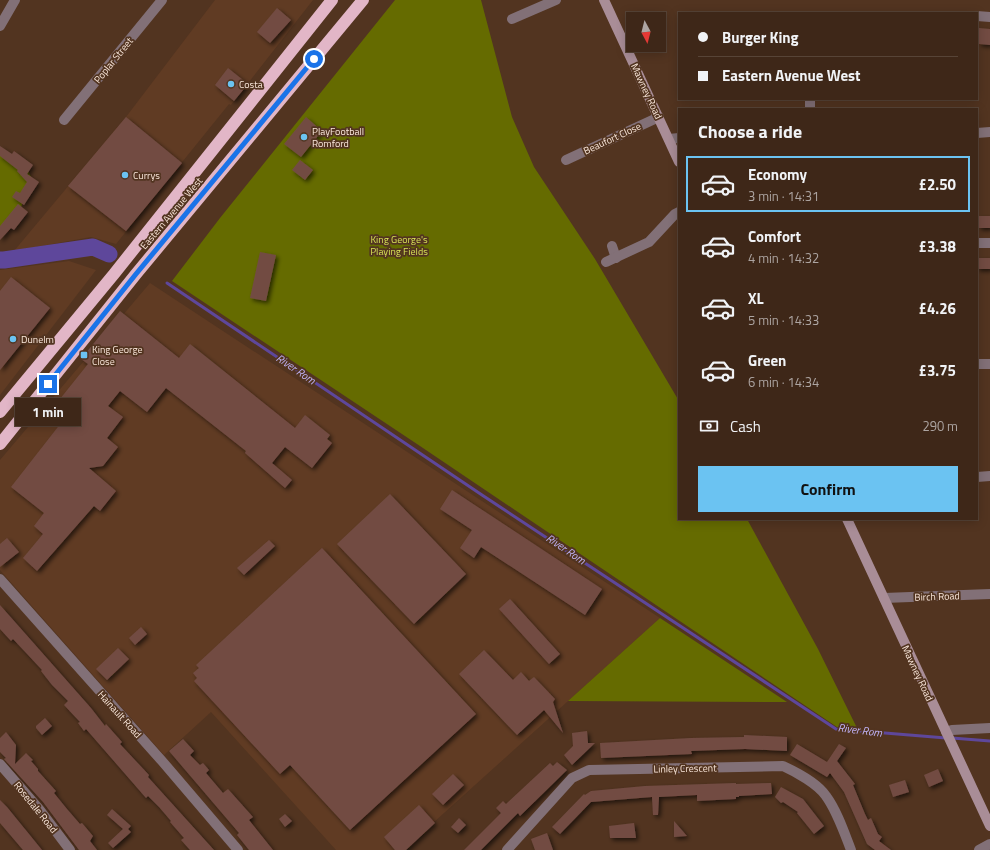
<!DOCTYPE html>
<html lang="en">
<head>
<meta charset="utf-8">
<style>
	body { margin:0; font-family:"Titillium Web",sans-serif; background:#452f21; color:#f1f3f6; height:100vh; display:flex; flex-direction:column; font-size:15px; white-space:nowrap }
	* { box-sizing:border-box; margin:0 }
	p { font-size:13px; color:#ada5a2 }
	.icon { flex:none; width:22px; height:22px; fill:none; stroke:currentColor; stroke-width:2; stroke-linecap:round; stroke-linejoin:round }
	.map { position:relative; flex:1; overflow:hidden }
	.drawer { position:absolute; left:678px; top:108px; width:300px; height:412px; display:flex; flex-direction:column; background:#3e2718; border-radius:0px; box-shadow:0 2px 10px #0003,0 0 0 1px #574437 }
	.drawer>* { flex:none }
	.guide { position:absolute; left:678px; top:12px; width:300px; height:88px; border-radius:0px; box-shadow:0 2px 10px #0003,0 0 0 1px #574437; display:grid; align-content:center; height:88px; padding:0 20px; background:#3e2718 }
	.needle { width:26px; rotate:173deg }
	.controls { position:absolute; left:626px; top:12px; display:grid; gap:8px }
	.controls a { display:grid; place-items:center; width:40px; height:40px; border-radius:0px; background:#3e2718; box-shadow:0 2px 10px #0003,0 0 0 1px #574437; font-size:20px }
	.end { position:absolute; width:18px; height:18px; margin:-9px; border:5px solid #1a73e8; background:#fff; box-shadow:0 0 0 2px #fff }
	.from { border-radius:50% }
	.bubble { position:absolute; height:28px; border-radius:0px; background:#3e2718; box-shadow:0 2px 10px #0003,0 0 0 1px #574437; font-size:13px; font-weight:700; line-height:28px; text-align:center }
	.guide b { display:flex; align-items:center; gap:14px; height:38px; font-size:15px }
	.guide b+b { border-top:1px solid #574437 }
	.guide i { width:10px; height:10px; background:#f1f3f6 }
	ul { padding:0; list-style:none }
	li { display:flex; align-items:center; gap:12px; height:56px; margin:0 8px 6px; padding:0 12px; border:2px solid transparent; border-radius:0px }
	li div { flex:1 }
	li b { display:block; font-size:15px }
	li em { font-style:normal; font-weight:700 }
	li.active { border-color:#6bc3f2 }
	li>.icon { width:36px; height:36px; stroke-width:1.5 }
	h2 { padding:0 20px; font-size:18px; line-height:48px }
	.pay { display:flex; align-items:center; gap:10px; height:44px; padding:0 20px; font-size:15px }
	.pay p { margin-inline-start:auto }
	.cta { display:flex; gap:8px; margin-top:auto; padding:8px 20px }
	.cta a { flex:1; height:46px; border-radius:0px; background:#6bc3f2; color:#111; font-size:16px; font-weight:700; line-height:46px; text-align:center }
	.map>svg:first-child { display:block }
	.built { fill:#603b23 }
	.green { fill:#656b00 }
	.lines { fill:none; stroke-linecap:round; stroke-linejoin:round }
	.stream { stroke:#5e479b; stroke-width:3 }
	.river { stroke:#5e479b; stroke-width:17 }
	.building { fill:#724c43; filter:url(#shadow) }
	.street { stroke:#827077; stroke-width:10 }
	.secondary { stroke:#a98d97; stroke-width:10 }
	.highway { stroke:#e2b6c7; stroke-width:12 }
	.route { stroke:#1a73e8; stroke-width:5 }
	.poi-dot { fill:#6bc3f2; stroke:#523420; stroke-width:1.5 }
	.labels { text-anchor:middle; stroke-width:3.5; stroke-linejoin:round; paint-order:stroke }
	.street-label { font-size:10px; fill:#fae7db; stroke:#523420 }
	.poi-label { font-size:10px; fill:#fae7db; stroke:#523420; text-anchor:start }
	.park-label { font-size:10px; fill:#d6e156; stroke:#523420 }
	.water-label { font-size:11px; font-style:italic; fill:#c0b2f7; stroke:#523420 }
</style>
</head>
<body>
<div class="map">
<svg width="990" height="850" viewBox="0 0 990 850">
	<defs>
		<filter id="shadow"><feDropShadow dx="2.5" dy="2.5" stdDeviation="2" flood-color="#0009"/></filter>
	</defs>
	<rect width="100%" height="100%" fill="#523420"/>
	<g class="built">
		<polygon points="215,0 313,0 231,105 229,104 116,244 91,237 14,251 126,117"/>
		<polygon points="69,261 96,270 0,395 0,270"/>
		<polygon points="150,283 660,618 403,850 336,850 211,712 164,755 0,570 0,460"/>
	</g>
	<g class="green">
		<polygon points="395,0 481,0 512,117 534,167 595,259 679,401 679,519 747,519 818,649 857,728 837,727 420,446 172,281 220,218"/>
		<polygon points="0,150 25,164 32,179 18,215 0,231"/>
		<polygon points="660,618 787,702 568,701"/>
	</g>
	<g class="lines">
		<g class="stream">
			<polyline points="167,283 482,495 836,729 946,738"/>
			<polyline points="952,738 990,741"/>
		</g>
		<polyline class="river" points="0,260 4,260 93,247 109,254"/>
	</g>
	<g class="building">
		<polygon points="277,8 291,20 270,43 257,32"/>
		<polygon points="979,28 990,29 990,45 979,44"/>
		<polygon points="228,68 248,84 234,101 215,85"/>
		<polygon points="126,117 182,163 126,231 68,186"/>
		<polygon points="306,117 322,131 301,157 284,144"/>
		<polygon points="0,146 12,154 14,151 33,165 27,174 39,182 24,205 12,197 16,191 20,193 27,182 17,171 18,170 0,156"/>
		<polygon points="300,160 313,170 305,180 292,170"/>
		<polygon points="18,204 28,212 14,230 11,228 0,240 0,226"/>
		<polygon points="978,216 990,216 990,228 979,228"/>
		<polygon points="260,252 276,255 266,301 250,298"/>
		<rect x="977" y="258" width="13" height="11"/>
		<polygon points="11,277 50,308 0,370 0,291"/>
		<polygon points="120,311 179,358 190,344 295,428 305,415 330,435 327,439 332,443 312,468 285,447 272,463 292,480 285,488 245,453 246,451 166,388 147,412 120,391 108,406 123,417 107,438 118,447 103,466 89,468 116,491 100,511 94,506 37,571 23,558 43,534 34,526 44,513 11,487 72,409 60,399 88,364 81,359"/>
		<polygon points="452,490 602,589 585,615 481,547 474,558 460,548 472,530 440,509"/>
		<polygon points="390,494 466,574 414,624 337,544"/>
		<polygon points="7,538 19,552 0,567 0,544"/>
		<polygon points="269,540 275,546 244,575 237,568"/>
		<polygon points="322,548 476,714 350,830 290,765 280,774 194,681 197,678 193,673 199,668 196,665"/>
		<polygon points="510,599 560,654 549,664 499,609"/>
		<polygon points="0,605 91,708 105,726 106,724 122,742 120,744 149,775 148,777 214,850 190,850 181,840 184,838 170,822 171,821 159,807 148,796 146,798 86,729 84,731 78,723 80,722 64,705 68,701 52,685 41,671 42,670 28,655 13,639 11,641 0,629"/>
		<polygon points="141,627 147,634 135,645 129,638"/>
		<polygon points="118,648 129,659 107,680 96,669"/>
		<polygon points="484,650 513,680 521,672 529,681 534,677 555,699 553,702 563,733 544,710 517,735 459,674"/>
		<polygon points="45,718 52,726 42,735 36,728 36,726"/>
		<polygon points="587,731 588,743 595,743 572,765 564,755 573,746 572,733"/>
		<polygon points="6,732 16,745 15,764 26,753 33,760 31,761 38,769 38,771 56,791 54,793 67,809 80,824 82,823 93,836 90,841 97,850 79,850 43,802 4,759 6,758 0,752 0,738"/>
		<polygon points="744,735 787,737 787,751 745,749 691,751 692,754 601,758 600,743 691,738 744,737"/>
		<polygon points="183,739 194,751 190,755 200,765 203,763 209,770 206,773 223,793 228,789 253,817 249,820 273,850 249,850 237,835 239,833 169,751"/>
		<polygon points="797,744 827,762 839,744 846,748 837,761 855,784 853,785 865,814 868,820 871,818 878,834 882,837 879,841 891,850 875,850 867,844 844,792 830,773 827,777 790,755"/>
		<polygon points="557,762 567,770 520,816 518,813 481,850 464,850 501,813 496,808 503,801 506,804 550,763 553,766"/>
		<polygon points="938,769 943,781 929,787 924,775"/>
		<polygon points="453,774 464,785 443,805 432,794"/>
		<polygon points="905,780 909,792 893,797 889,785"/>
		<polygon points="736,783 736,784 771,783 772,794 739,796 739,797 736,797 736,799 697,801 697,795 659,797 658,815 653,815 652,797 591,802 560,834 552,827 584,794 585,795 591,791 645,786"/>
		<polygon points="781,787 803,799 824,826 814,834 797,813 798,812 783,802 781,803 775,797"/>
		<polygon points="0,800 7,807 42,850 23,850 0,823"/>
		<polygon points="419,805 435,823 406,850 395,850 384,837"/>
		<polygon points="112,809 131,826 128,829 131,832 113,848 108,843 123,829 107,815"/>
		<polygon points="285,814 292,821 285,827 279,819"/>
		<polygon points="459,818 466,825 458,833 451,827"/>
		<polygon points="674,821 687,836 674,837"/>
		<polygon points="634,823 636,838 610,838 609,826"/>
		<polygon points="547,833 553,850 535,850 531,839"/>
	</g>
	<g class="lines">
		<g class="street">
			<polyline points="977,16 990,17"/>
			<polyline points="512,19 556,0"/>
			<polyline points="0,26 15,0"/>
			<polyline points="810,99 810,109"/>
			<polyline points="64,120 162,0"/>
			<polyline points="977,133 990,132"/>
			<polyline points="669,139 679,138"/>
			<polyline points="566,160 659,117"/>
			<polyline points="977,243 990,243"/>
			<polyline points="612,246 616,258"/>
			<polyline points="606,262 649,242 675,214 679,212"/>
			<polyline points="977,364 990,364"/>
			<polyline points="977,477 990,476"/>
			<polyline points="0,579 162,761 238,850"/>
			<polyline points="884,598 990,594"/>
			<polyline points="946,732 952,730 990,728"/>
			<polyline points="0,764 39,809 70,850"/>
			<path d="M507,850L572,778L589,770L783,766C796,772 818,784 826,796C837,811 844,832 851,850"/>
			<polyline points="979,850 990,844"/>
		</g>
		<g class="secondary">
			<polyline points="604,0 679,162"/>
			<polyline points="847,519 990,826"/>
		</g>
		<g class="highway">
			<polyline points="0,412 114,274 332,0"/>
			<polyline points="0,444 136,274 363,0"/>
		</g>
	</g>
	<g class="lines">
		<polyline class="route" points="48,384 136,274 314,59"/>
	</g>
	<g class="poi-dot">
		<circle cx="231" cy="84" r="4"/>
		<circle cx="304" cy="137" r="4"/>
		<circle cx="125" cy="175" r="4"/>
		<circle cx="13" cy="339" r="4"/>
		<rect x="80" y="351" width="8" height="8" rx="2"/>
	</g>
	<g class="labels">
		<g class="street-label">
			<text transform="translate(113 60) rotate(-51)" y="4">Poplar Street</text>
			<text transform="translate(647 91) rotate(65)" y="4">Mawney Road</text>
			<text transform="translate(612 138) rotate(-25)" y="4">Beaufort Close</text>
			<text transform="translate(171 213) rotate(-50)" y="4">Eastern Avenue West</text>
			<text transform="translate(937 596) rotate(-2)" y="4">Birch Road</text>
			<text transform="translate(918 673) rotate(65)" y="4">Mawney Road</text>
			<text transform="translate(120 714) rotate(48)" y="4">Hainault Road</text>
			<text transform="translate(685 768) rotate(-1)" y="4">Linley Crescent</text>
			<text transform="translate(36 807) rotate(51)" y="4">Rosedale Road</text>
		</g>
		<g class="poi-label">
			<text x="239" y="88">Costa</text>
			<text x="312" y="135">PlayFootball<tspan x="312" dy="12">Romford</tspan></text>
			<text x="133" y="179">Currys</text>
			<text x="21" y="343">Dunelm</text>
			<text x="92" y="353">King George<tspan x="92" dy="12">Close</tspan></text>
		</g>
		<g class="park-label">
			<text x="399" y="243">King George's<tspan x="399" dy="12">Playing Fields</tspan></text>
		</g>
		<g class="water-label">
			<text transform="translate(296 369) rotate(34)" y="4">River Rom</text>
			<text transform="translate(566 549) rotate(34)" y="4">River Rom</text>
			<text transform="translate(860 730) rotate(7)" y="4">River Rom</text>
		</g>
	</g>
</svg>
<div class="controls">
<a><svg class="needle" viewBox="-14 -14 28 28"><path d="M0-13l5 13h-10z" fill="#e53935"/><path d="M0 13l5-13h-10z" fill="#ada5a2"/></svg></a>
</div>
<i class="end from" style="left:314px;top:59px"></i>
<i class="end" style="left:48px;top:384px"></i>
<div class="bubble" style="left:15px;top:398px;width:66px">1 min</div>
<div class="guide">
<b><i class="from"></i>Burger King</b>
<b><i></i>Eastern Avenue West</b>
</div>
<section class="drawer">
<h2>Choose a ride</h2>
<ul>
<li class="active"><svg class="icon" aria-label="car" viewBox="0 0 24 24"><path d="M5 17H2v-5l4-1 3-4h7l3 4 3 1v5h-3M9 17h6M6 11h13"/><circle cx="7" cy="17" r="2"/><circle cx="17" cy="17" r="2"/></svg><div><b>Economy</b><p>3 min · 14:31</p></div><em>£2.50</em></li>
<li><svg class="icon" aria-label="car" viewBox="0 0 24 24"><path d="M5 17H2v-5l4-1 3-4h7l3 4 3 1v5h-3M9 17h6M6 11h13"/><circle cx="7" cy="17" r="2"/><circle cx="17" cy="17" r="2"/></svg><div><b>Comfort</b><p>4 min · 14:32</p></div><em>£3.38</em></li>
<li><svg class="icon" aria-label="car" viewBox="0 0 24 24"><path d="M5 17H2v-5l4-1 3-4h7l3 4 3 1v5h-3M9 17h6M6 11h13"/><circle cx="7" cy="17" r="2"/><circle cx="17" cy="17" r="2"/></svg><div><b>XL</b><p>5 min · 14:33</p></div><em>£4.26</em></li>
<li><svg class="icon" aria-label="car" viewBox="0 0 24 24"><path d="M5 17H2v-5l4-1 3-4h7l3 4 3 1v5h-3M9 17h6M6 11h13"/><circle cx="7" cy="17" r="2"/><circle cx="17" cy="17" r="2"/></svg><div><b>Green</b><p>6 min · 14:34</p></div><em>£3.75</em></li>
</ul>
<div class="pay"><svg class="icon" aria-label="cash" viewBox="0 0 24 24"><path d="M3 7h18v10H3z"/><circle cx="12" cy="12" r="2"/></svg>Cash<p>290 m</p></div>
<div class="cta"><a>Confirm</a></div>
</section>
</div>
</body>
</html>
